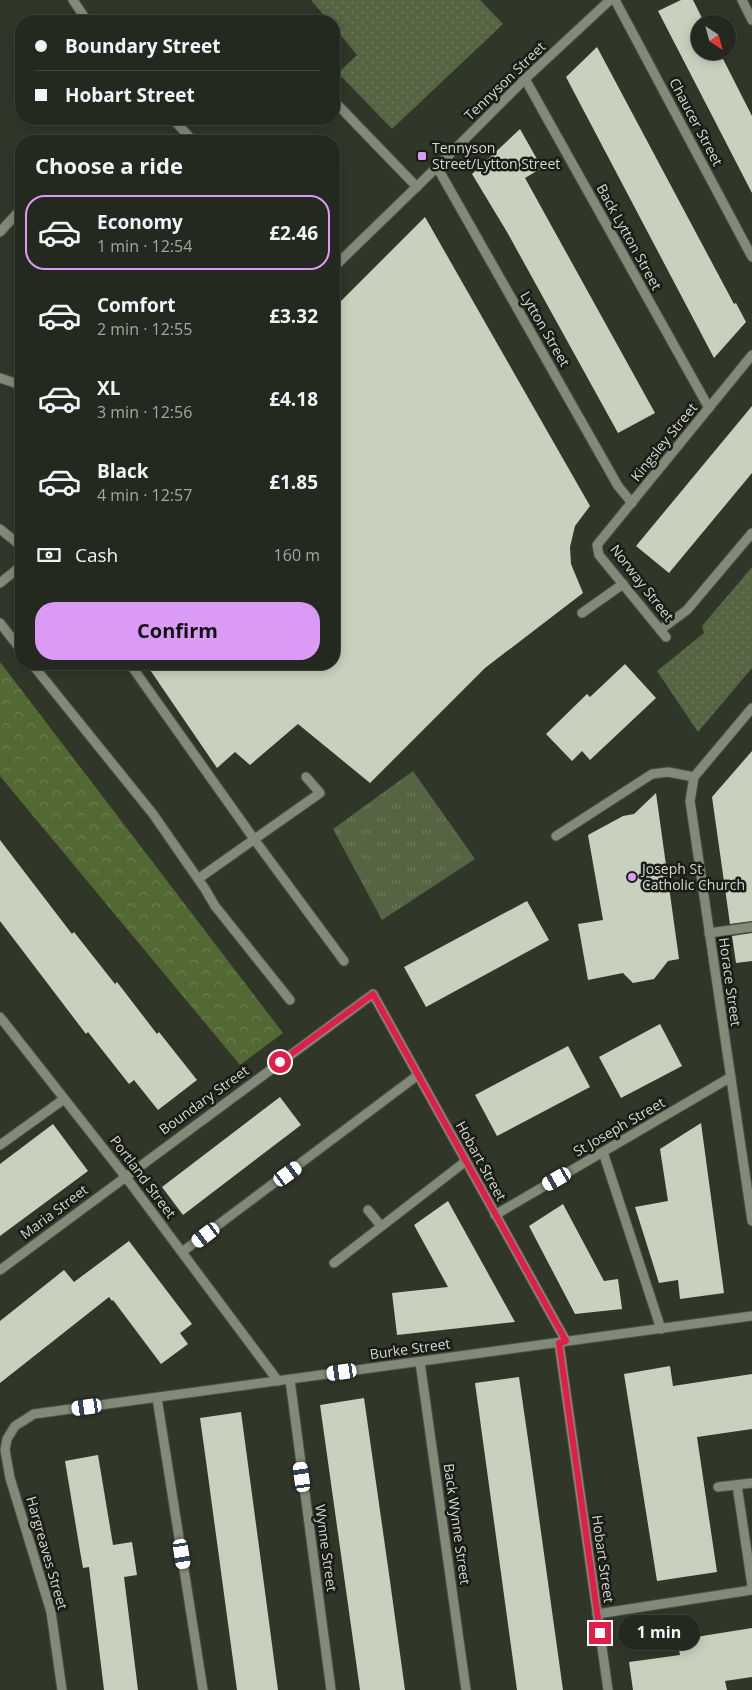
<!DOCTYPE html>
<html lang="en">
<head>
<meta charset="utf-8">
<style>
	body { margin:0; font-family:"Open Sans",sans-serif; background:#30352c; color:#f1f3f6; height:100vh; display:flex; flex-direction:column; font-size:19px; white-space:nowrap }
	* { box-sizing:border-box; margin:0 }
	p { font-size:16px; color:#a3a6a4 }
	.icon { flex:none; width:28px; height:28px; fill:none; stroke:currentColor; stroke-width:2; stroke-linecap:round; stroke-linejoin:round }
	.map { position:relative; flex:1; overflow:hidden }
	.panel { position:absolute; left:15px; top:135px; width:325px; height:535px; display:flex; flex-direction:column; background:#24291f; border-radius:20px; box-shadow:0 2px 12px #0003,0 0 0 1px #41453d }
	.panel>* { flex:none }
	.banner { position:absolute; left:15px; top:15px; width:325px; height:110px; border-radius:20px; box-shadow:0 2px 12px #0003,0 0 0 1px #41453d; display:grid; align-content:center; height:110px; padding:0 20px; background:#24291f }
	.needle { width:32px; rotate:144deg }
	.tools { position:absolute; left:691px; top:15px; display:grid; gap:10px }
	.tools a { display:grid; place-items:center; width:45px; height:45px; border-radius:50%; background:#24291f; box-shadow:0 2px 12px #0003,0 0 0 1px #41453d; font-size:25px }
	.end { position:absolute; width:22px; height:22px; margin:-11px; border:6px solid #e11d48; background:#fff; box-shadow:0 0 0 2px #fff }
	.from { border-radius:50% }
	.bubble { position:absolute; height:35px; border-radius:18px; background:#24291f; box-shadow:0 2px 12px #0003,0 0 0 1px #41453d; font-size:16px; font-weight:700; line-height:35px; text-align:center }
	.car { position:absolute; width:15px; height:30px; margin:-15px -8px; border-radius:6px; box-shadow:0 0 4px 1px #0007; background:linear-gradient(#fff 24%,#345 0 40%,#fff 0 76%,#345 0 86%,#fff 0) }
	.banner b { display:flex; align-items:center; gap:18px; height:48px; font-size:19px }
	.banner b+b { border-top:1px solid #41453d }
	.banner i { width:12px; height:12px; background:#f1f3f6 }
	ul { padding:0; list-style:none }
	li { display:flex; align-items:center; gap:15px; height:75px; margin:0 10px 8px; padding:0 10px; border:2px solid transparent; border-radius:20px }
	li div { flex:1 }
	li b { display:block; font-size:19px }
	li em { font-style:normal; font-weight:700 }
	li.selected { border-color:#da9af6 }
	li>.icon { width:45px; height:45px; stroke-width:1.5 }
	h2 { padding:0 20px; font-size:22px; line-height:60px }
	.pay { display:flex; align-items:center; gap:12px; height:55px; padding:0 20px; font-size:19px }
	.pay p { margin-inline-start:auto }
	.primary-button { display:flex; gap:10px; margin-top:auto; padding:10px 20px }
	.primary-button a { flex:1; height:58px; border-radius:20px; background:#da9af6; color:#111; font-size:20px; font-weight:700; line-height:58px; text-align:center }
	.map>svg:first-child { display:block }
	.grass { fill:url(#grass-dots) }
	.forest { fill:url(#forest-crowns) }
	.park { fill:url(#park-tufts) }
	.building { fill:#c8d0be }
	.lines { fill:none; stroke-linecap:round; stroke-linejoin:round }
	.minor-casing { stroke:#4d5246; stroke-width:11 }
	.minor { stroke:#828a79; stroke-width:9 }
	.route { stroke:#e11d48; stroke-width:6 }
	.poi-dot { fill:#da9af6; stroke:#1a1d17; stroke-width:2 }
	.labels { text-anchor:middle; stroke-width:5; stroke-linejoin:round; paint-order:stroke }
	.street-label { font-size:14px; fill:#d4d8cf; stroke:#1a1d17 }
	.poi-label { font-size:14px; fill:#d4d8cf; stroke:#1a1d17; text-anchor:start }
</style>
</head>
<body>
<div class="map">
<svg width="752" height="1690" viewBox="0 0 752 1690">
	<defs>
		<pattern id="grass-dots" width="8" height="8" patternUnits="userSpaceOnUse" patternTransform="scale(1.25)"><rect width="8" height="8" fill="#556442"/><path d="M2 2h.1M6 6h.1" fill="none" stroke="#6d795c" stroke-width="1.8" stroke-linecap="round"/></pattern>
		<pattern id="forest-crowns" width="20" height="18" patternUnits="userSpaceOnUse" patternTransform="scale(1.25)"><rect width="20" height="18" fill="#536934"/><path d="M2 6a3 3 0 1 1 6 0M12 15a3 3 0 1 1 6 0" fill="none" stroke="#6b7e50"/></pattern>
		<pattern id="park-tufts" width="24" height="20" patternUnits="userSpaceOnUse" patternTransform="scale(1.25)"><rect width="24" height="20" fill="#556442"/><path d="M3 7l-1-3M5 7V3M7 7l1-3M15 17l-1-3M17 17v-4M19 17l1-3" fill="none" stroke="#6d795c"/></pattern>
	</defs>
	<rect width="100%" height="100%" fill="#303729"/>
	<g class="grass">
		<polygon points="311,0 480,0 503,24 392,129 338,73 357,55 334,27 334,21 329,21"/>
		<polygon points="752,567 752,668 698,732 657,671 704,633 702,626"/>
	</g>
	<polygon class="forest" points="0,662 283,1033 240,1065 0,776"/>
	<polygon class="park" points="413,771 475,859 382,920 333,829"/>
	<g class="building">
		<polygon points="681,0 693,0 705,24 700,24 700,51 719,51 752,116 752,193 658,11"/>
		<polygon points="597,47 734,304 736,303 746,322 714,358 566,77"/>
		<polygon points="520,129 542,168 525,178 655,413 618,433 507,232 472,174"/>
		<polygon points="425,217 590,506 575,526 570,547 571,564 583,593 485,668 370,783 298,724 250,765 235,752 217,768 146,664 334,664 334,308"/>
		<polygon points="752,406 752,473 669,573 636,546"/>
		<polygon points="625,664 656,698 590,760 582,751 572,761 546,734 587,694 590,697"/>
		<polygon points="752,751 752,921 730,924 712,797"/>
		<polygon points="656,793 679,959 668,961 654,979 633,983 623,973 588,980 578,924 603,920 588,835 623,816 634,814"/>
		<polygon points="0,840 72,934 74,932 115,984 117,982 157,1034 159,1032 197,1080 158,1110 134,1080 129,1084 88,1032 86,1034 0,921"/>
		<polygon points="527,901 549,940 426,1007 404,967"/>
		<polygon points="752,933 752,961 736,963 732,936"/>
		<polygon points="660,1024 682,1066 621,1098 599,1057"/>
		<polygon points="568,1046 590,1087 497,1136 475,1095"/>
		<polygon points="280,1097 301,1125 183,1215 162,1187"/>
		<polygon points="701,1123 724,1293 680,1299 678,1280 659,1283 635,1207 668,1201 660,1149"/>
		<polygon points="53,1124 88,1171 0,1236 0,1164"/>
		<polygon points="448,1201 515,1322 397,1335 392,1293 448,1287 414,1225"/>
		<polygon points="563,1204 604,1281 618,1279 622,1309 575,1314 529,1226"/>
		<polygon points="129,1241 192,1324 180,1333 188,1344 161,1364 113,1300 112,1301 109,1297 0,1383 0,1321 64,1270 74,1282"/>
		<polygon points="670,1366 673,1386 752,1374 752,1429 697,1437 717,1572 657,1581 624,1374"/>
		<polygon points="519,1377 530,1453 563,1690 517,1690 475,1383"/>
		<polygon points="364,1398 390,1581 405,1690 360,1690 320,1405"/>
		<polygon points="241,1412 264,1584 278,1690 237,1690 206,1461 200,1418"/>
		<polygon points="98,1455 113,1545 132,1542 137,1575 124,1577 138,1690 104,1690 89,1567 83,1568 80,1551 65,1461"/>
		<polygon points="752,1628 752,1677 725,1681 727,1690 633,1690 629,1662 680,1655 677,1640"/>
	</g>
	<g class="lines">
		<g class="minor-casing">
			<g id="minor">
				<polyline points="73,0 87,21"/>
				<polyline points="615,0 752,257"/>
				<polyline points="742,0 752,20"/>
				<polyline points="525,79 709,408"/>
				<polyline points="334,101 417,187"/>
				<polyline points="173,119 193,141"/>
				<polyline points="437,167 618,486 632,503"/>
				<polyline points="0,232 21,209"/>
				<polyline points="334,267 437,167 525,79 610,0"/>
				<polyline points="0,378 21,385"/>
				<polyline points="0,529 21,546"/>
				<polyline points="0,583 21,566"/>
				<polyline points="582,613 623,584"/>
				<polyline points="0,623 21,650"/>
				<polyline points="660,630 687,610 752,533"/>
				<polyline points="666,637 599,555 597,545 752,355"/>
				<polyline points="32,664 153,814 205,889 215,906 290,1000"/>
				<polyline points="130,664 254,839 344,961"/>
				<polyline points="752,708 694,777 690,801 752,1221"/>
				<polyline points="556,836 652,774 668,772 694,777"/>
				<polyline points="198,879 320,793 306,777"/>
				<polyline points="709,933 752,927"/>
				<polyline points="0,1017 125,1176 278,1381"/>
				<polyline points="0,1145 64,1099"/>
				<polyline points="603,1152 661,1329"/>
				<polyline points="368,1210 381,1226"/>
				<polyline points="495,1215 731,1077"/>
				<polyline points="182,1252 418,1075"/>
				<polyline points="334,1263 466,1161"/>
				<polyline points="0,1270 373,994 566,1341"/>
				<polyline points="559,1343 608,1690"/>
				<polyline points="420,1362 466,1690"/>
				<polyline points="290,1380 331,1690"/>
				<polyline points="157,1398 203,1690"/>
				<polyline points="737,1485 752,1586"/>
				<polyline points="718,1487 752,1483"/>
				<polyline points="597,1614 752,1590"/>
				<polyline points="62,1690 51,1612 10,1478 5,1450 7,1439 15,1426 34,1414 752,1316"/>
			</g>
		</g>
		<use href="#minor" class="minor"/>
	</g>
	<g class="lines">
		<polyline class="route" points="280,1062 373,994 566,1341 559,1343 600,1633"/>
	</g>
	<g class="poi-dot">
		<rect x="417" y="151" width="10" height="10" rx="2.5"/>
		<circle cx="632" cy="877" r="5"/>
	</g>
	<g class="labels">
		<g class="street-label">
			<text transform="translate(505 81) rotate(-44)" y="5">Tennyson Street</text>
			<text transform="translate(696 122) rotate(62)" y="5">Chaucer Street</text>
			<text transform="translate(629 237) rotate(61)" y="5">Back Lytton Street</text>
			<text transform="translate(545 329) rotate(60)" y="5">Lytton Street</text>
			<text transform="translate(664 442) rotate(-51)" y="5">Kingsley Street</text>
			<text transform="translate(642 583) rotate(52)" y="5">Norway Street</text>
			<text transform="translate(730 982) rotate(82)" y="5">Horace Street</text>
			<text transform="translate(204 1100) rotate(-36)" y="5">Boundary Street</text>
			<text transform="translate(619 1127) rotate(-30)" y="5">St Joseph Street</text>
			<text transform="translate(481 1161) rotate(61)" y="5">Hobart Street</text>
			<text transform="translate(143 1177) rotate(53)" y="5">Portland Street</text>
			<text transform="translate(54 1212) rotate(-37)" y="5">Maria Street</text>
			<text transform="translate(410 1349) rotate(-8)" y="5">Burke Street</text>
			<text transform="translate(457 1524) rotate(82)" y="5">Back Wynne Street</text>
			<text transform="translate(326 1548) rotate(82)" y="5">Wynne Street</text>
			<text transform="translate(47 1553) rotate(74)" y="5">Hargreaves Street</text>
			<text transform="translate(603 1559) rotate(82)" y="5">Hobart Street</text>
		</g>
		<g class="poi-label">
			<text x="432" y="153">Tennyson<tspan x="432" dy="16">Street/Lytton Street</tspan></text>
			<text x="642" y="874">Joseph St<tspan x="642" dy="16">Catholic Church</tspan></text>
		</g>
	</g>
</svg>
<div class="tools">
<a><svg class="needle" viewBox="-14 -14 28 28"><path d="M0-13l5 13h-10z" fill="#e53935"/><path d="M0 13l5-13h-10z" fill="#a3a6a4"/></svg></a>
</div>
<i class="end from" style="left:280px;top:1062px"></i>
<i class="end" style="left:600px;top:1633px"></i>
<div class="bubble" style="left:618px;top:1615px;width:82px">1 min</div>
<i class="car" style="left:288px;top:1174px;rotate:54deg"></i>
<i class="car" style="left:557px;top:1179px;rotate:240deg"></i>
<i class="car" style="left:206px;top:1235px;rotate:233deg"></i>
<i class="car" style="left:342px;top:1372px;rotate:262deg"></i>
<i class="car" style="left:87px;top:1407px;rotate:262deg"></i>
<i class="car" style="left:302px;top:1477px;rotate:352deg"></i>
<i class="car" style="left:182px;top:1554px;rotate:171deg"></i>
<div class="banner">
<b><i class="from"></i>Boundary Street</b>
<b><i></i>Hobart Street</b>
</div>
<section class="panel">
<h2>Choose a ride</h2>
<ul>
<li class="selected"><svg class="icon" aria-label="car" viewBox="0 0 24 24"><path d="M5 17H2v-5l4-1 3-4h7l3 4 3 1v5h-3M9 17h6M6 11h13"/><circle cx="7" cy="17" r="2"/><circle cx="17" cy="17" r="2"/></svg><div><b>Economy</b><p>1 min · 12:54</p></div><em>£2.46</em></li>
<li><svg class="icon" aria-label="car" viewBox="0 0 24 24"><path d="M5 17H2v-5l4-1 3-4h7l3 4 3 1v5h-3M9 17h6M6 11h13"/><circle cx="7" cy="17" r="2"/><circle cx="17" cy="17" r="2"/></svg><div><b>Comfort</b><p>2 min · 12:55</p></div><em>£3.32</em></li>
<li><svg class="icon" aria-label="car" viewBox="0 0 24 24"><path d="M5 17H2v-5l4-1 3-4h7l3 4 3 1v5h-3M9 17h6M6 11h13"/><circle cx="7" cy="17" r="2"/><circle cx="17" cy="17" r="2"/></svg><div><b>XL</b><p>3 min · 12:56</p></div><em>£4.18</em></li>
<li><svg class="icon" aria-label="car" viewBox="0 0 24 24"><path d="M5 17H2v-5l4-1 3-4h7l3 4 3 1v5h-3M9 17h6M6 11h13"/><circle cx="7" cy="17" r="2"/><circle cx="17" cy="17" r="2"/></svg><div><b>Black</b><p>4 min · 12:57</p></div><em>£1.85</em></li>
</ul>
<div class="pay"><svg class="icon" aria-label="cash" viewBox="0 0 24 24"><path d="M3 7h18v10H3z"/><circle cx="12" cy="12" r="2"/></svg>Cash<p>160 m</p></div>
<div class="primary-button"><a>Confirm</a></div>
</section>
</div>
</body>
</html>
